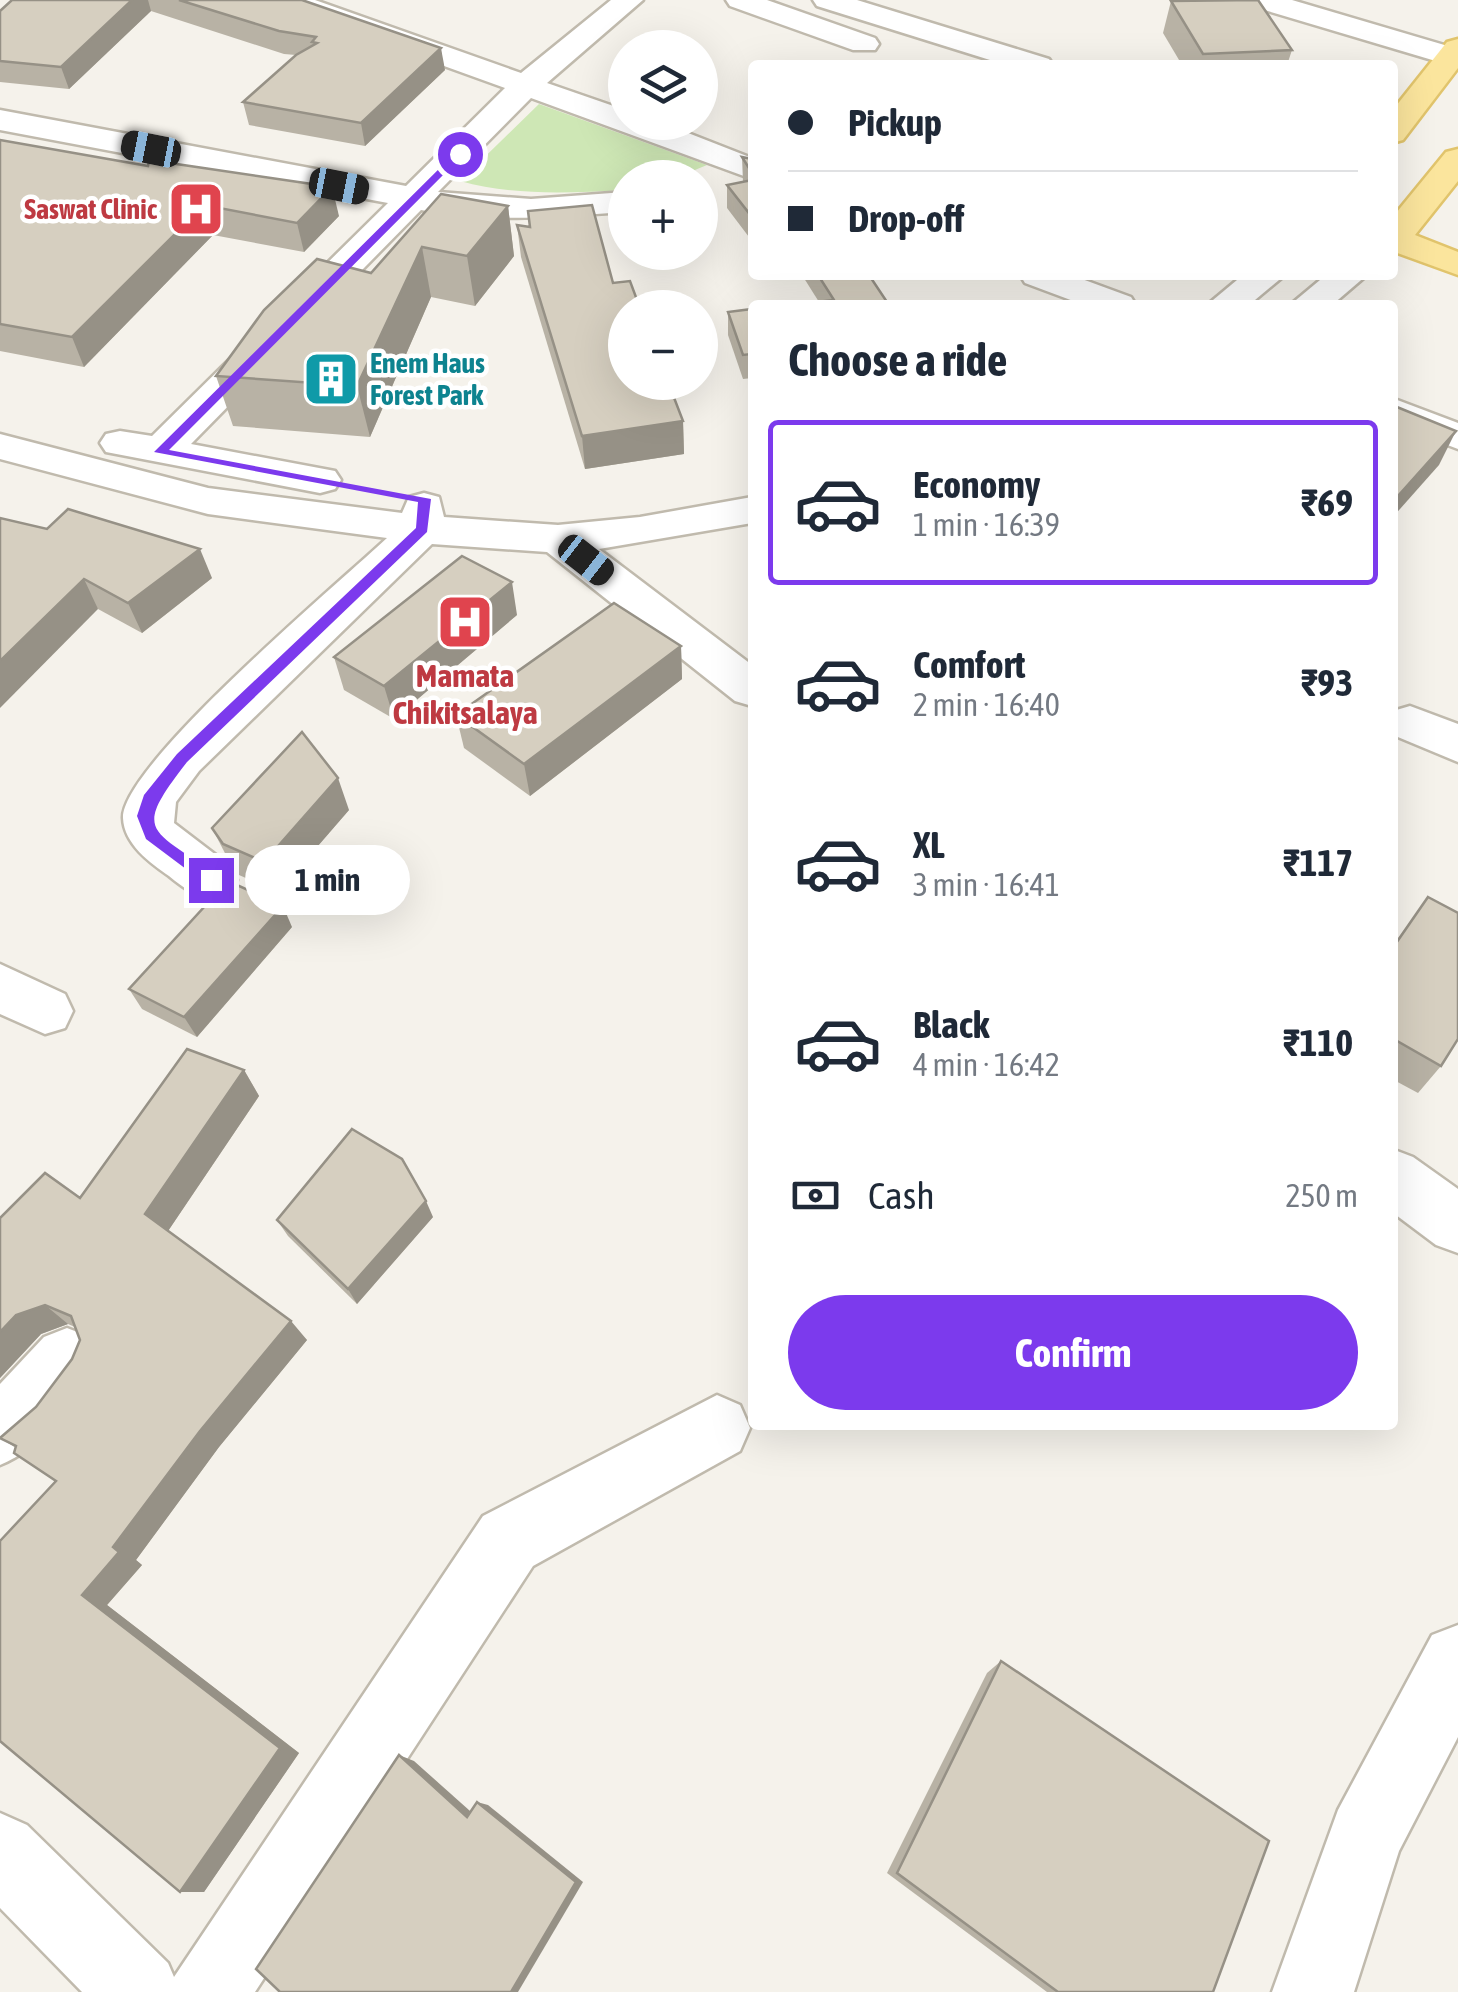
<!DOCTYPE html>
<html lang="en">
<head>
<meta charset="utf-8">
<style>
	body { margin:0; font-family:"Asap Condensed",sans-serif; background:#f6f6f7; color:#1f2937; height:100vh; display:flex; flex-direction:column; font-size:38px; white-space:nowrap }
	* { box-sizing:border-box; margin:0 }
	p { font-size:32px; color:#747a83 }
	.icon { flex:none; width:55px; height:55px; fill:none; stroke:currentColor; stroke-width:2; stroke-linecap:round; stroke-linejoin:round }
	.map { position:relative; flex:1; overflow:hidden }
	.side { position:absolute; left:748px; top:300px; width:650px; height:1130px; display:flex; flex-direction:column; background:#fff; border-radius:10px; box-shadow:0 10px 40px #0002 }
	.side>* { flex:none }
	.top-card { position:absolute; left:748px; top:60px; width:650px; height:220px; border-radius:10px; box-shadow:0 10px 40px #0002; display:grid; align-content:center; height:220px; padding:0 40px; background:#fff }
	.controls { position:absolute; left:608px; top:30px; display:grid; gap:20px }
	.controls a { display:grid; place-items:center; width:110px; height:110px; border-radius:50%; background:#fff; box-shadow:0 10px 40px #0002; font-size:50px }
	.end { position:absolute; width:45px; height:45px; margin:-22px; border:12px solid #7c3aed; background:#fff; box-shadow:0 0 0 5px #fff }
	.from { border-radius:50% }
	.bubble { position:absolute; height:70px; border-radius:35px; background:#fff; box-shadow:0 10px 40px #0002; font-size:32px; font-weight:700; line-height:70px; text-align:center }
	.car { position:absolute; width:30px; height:60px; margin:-30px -15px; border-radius:12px; box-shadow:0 0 8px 2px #0007; background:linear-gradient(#222 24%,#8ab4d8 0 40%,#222 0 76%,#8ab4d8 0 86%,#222 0) }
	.top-card b { display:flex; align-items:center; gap:35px; height:95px; font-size:38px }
	.top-card b+b { border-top:2px solid #e0e1e3 }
	.top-card i { width:25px; height:25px; background:#1f2937 }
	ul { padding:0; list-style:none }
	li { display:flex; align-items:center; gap:30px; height:165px; margin:0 20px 15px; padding:0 20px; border:5px solid transparent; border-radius:10px }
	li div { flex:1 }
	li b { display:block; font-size:38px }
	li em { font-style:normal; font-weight:700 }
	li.selected { border-color:#7c3aed }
	li>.icon { width:90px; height:90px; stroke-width:1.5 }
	h2 { padding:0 40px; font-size:45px; line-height:120px }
	.pay { display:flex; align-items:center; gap:25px; height:110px; padding:0 40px; font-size:38px }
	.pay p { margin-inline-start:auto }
	.button { display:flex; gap:20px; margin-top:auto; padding:20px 40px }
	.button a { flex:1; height:115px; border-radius:60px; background:#7c3aed; color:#fff; font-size:40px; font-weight:700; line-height:115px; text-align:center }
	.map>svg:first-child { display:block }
	.green { fill:#cee7b5 }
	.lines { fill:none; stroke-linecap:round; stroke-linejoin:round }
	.minor-casing { stroke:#c0baad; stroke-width:5 }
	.major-casing { stroke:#e1c46c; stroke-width:5 }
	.minor { fill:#fff; fill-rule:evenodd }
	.major { fill:#fbe59d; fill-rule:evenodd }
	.wall { fill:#b8b2a5 }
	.shaded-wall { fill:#969186 }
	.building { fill:#d6cfc0; stroke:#969186; stroke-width:2.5 }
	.route { fill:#7c3aed }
	.labels { text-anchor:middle; stroke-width:9; stroke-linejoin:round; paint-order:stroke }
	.far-health-label { font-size:28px; font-weight:bold; fill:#be3a42; stroke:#fff; text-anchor:end }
	.far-culture-label { font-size:28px; font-weight:bold; fill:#0d838f; stroke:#fff; text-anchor:start }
	.health-label { font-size:32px; font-weight:bold; fill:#be3a42; stroke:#fff }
</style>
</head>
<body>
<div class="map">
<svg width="1458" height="1992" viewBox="0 0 1458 1992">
	<rect width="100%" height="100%" fill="#f5f2eb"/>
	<path class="green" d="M539,104L707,165L678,177L625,178V190C569,193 514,196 460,181Z"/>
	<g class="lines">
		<g class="minor-casing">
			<g id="minor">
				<path d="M274,0H315L521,73L611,0H643L547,83L625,110V122H660L752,158V179L531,98L438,192L531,199L625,192V212C556,217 489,223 421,210L191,444L335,471L341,480L335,489L320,493L106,452L100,443L106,434L120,431L152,436L388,203L0,130V110L406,186L505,88L278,6Z"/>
				<polygon points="726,0 767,0 875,38 879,44 875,50 853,50 730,6"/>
				<polygon points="813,0 857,0 1049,59 1053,65 1006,65 817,6"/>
				<polygon points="1247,0 1292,0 1458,49 1458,63 1439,62 1251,6"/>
				<polygon points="1020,275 1071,275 1131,297 1136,305 1084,305 1025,283"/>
				<polygon points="1243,275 1285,275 1249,305 1207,305"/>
				<polygon points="1326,275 1367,275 1332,305 1290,305"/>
				<polygon points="1392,398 1458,423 1458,449 1392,424"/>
				<path d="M0,434L208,488L402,513L409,497L424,493L439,497L444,517L558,525L640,517L752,497V523L599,549L752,665V706L735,701L547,552L432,544L199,771L176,802L174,823L229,865L237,880L229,895C203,903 190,893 169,876C150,863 124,844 123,818C121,766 340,582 387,538L208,514L0,459Z"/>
				<polygon points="1410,706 1458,724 1458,762 1393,735 1393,711"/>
				<polygon points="0,964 65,994 73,1011 65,1028 45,1034 0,1014"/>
				<polygon points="1392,1149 1413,1157 1458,1189 1458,1253 1436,1245 1392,1212"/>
				<path d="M67,1328L90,1337L99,1360C82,1400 40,1449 0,1465V1384L44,1337Z"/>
				<polygon points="717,1395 740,1405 750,1428 740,1451 533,1566 255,1992 82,1992 0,1908 0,1813 27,1825 168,1963 174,1977 483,1516"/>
				<polygon points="1458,1625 1458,1737 1399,1851 1354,1992 1272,1992 1338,1810 1432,1635"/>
			</g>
		</g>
		<g class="major-casing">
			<g id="major">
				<polygon points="1458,39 1458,68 1403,140 1392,143 1392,111 1447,42"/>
				<polygon points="1458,149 1458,181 1415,235 1458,252 1458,275 1392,251 1392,218 1446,152"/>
			</g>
		</g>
		<use href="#minor" class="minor"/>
		<use href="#major" class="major"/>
	</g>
	<g class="wall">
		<polygon points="12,0 302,0 445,70 365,146 249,125 243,102 296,55 284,54 151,11 69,89 0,82 0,11"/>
		<polygon points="1171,1 1292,50 1287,65 1182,65 1163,33"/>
		<polygon points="0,140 339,216 304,252 213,235 84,367 0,351"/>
		<polygon points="742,157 752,159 752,241 727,208 727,185 743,182"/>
		<polygon points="508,206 514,256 475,306 431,297 370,437 233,426 216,376 371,273"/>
		<polygon points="517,225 613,283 683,421 684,454 585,469 521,257"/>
		<polygon points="802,275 869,275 889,305 819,302"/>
		<polygon points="752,309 752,378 743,379 728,335 728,312"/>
		<polygon points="0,518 212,578 142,633 98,609"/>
		<polygon points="517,615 394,719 344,690 334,657"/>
		<polygon points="681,646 682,679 530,796 464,748 456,715"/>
		<polygon points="349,810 278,892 239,875 228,859 212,828"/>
		<polygon points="1428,897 1441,1066 1418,1093 1392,1079 1392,947"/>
		<polygon points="292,927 197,1037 142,1009 129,989"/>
		<polygon points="244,1070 259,1096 168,1231 307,1340 219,1447 136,1560 142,1565 107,1605 299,1753 204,1892 56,1481 16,1448 0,1438 36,1407 72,1359 80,1340 75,1327 68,1324 41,1334 0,1378 0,1218 80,1198"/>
		<polygon points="433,1217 357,1304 288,1236 277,1220"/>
		<polygon points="1001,1661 1213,1992 1047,1992 887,1873 987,1673"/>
	</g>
	<g class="shaded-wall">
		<polygon points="132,0 148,0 151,11 69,89 61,67"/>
		<polygon points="441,48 445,70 365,146 361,123"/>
		<polygon points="332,187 339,216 304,252 297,223"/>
		<polygon points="204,205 213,235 84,367 72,337"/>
		<polygon points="508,206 514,256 475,306 467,256"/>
		<polygon points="422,247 431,297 370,437 357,386"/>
		<polygon points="683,421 684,454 585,469 582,436"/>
		<polygon points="1456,431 1439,465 1392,518 1392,506 1397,497"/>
		<polygon points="200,549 212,578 142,633 128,603"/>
		<polygon points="84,579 98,609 0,708 0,661"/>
		<polygon points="512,582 517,615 394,719 384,686"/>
		<polygon points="681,646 682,679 530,796 524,764"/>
		<polygon points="338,778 349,810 278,892 264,862"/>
		<polygon points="283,906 292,927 197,1037 184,1017"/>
		<polygon points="244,1070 259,1096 164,1237 145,1214"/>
		<polygon points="426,1201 433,1217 357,1304 348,1289"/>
		<polygon points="45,1305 68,1324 41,1334 0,1378 0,1332 16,1315"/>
		<polygon points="291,1321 307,1340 219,1447 136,1560 142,1565 107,1605 299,1753 204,1892 180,1892 82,1595 113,1547 200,1431"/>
		<polygon points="399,1755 414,1761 479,1819 467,1817"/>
		<polygon points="477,1802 488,1805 583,1882 518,1992 511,1992"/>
	</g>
	<g class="building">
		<polygon points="12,0 132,0 61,67 0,61 0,11"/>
		<polygon points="179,0 302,0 441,48 361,123 243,102 296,55 317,43 312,42 316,37 279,31"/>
		<polygon points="1258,0 1292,50 1203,54 1171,1"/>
		<polygon points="0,140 148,166 149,160 332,187 297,223 204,205 72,337 0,324"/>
		<polygon points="742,157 752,159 752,173"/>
		<polygon points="752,180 752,217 727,185"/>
		<polygon points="441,194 508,206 467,256 422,247 357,386 216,376 264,310 317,259 371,273"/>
		<polygon points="592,205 613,283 630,281 640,308 625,308 625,382 668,382 683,421 582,436 517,225 530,227 528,211"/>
		<polygon points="818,275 869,275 889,305 791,305 834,300"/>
		<polygon points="752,309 752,354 743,355 728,312"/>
		<polygon points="1392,405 1456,431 1397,497 1392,495"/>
		<polygon points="68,509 200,549 128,603 84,579 0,661 0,518 47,529"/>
		<polygon points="462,556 512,582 384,686 334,657"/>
		<polygon points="614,603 681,646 524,764 456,715"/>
		<polygon points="302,732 338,778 264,862 223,844 212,828"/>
		<polygon points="228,881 283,906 184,1017 129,989"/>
		<polygon points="1428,897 1458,913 1458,1039 1441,1066 1392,1038 1392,949"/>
		<polygon points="187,1049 244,1070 145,1214 291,1321 200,1431 113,1547 119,1552 82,1595 280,1748 180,1892 0,1741 0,1541 56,1481 14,1453 16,1446 0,1438 36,1407 72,1359 80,1340 71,1316 45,1305 16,1315 0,1332 0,1218 45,1173 80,1198"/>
		<polygon points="352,1129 402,1159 426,1201 348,1289 277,1220"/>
		<polygon points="1001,1661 1269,1841 1213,1992 1058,1992 897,1873"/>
		<polygon points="399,1755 467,1817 477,1802 576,1882 511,1992 280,1992 256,1969"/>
	</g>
	<path class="route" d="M456,152L464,154L169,450L431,499L427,532L187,762C131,834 151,827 216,875V884H206L146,839L137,816L144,795L177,754L416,528L418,502L154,452Z"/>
	<defs>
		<g id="hospital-square" transform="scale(2.875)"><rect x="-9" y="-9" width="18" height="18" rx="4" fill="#e0444e" stroke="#fff"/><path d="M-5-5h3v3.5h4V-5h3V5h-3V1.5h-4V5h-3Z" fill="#fff"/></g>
		<g id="building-square" transform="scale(2.875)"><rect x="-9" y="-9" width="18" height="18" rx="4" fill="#0f9aa8" stroke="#fff"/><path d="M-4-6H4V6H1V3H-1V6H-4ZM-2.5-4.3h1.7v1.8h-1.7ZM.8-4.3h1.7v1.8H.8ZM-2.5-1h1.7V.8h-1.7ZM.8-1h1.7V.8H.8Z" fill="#fff"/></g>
	</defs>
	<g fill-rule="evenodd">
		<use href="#hospital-square" x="196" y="209"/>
		<use href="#building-square" x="331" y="379"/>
		<use href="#hospital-square" x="465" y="622"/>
	</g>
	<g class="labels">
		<g class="far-health-label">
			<text x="157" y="219">Saswat Clinic</text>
		</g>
		<g class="far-culture-label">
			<text x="370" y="373">Enem Haus<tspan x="370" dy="32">Forest Park</tspan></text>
		</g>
		<g class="health-label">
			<text x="465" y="687">Mamata<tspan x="465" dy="37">Chikitsalaya</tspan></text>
		</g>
	</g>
</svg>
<div class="controls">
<a><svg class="icon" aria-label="layers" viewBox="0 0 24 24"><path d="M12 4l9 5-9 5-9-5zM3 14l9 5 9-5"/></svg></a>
<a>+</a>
<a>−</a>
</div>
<i class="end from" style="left:460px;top:154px"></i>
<i class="end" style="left:211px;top:880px"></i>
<div class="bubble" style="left:245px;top:845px;width:165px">1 min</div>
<i class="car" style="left:151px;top:149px;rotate:281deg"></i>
<i class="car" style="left:339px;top:186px;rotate:101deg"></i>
<i class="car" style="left:586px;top:560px;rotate:128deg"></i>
<div class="top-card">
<b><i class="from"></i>Pickup</b>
<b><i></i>Drop-off</b>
</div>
<section class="side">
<h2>Choose a ride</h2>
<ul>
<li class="selected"><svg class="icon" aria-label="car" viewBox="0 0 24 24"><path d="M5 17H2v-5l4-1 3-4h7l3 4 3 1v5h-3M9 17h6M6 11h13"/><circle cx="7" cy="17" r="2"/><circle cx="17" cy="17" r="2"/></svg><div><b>Economy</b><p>1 min · 16:39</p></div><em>₹69</em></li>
<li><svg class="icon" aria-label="car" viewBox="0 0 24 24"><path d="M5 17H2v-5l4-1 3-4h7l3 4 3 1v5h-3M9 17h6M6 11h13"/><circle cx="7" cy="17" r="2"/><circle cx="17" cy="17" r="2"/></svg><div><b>Comfort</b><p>2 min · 16:40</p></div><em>₹93</em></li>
<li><svg class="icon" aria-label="car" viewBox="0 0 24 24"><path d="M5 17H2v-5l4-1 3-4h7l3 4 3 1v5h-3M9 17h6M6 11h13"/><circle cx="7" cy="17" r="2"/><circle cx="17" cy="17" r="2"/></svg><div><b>XL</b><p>3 min · 16:41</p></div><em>₹117</em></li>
<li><svg class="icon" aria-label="car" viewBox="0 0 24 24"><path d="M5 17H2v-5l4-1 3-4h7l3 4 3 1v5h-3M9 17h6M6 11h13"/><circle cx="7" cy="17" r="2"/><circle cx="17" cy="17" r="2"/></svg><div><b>Black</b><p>4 min · 16:42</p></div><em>₹110</em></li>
</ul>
<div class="pay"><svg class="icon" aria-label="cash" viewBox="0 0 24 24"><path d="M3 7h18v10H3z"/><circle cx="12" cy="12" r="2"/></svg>Cash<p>250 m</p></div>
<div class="button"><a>Confirm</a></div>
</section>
</div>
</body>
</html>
